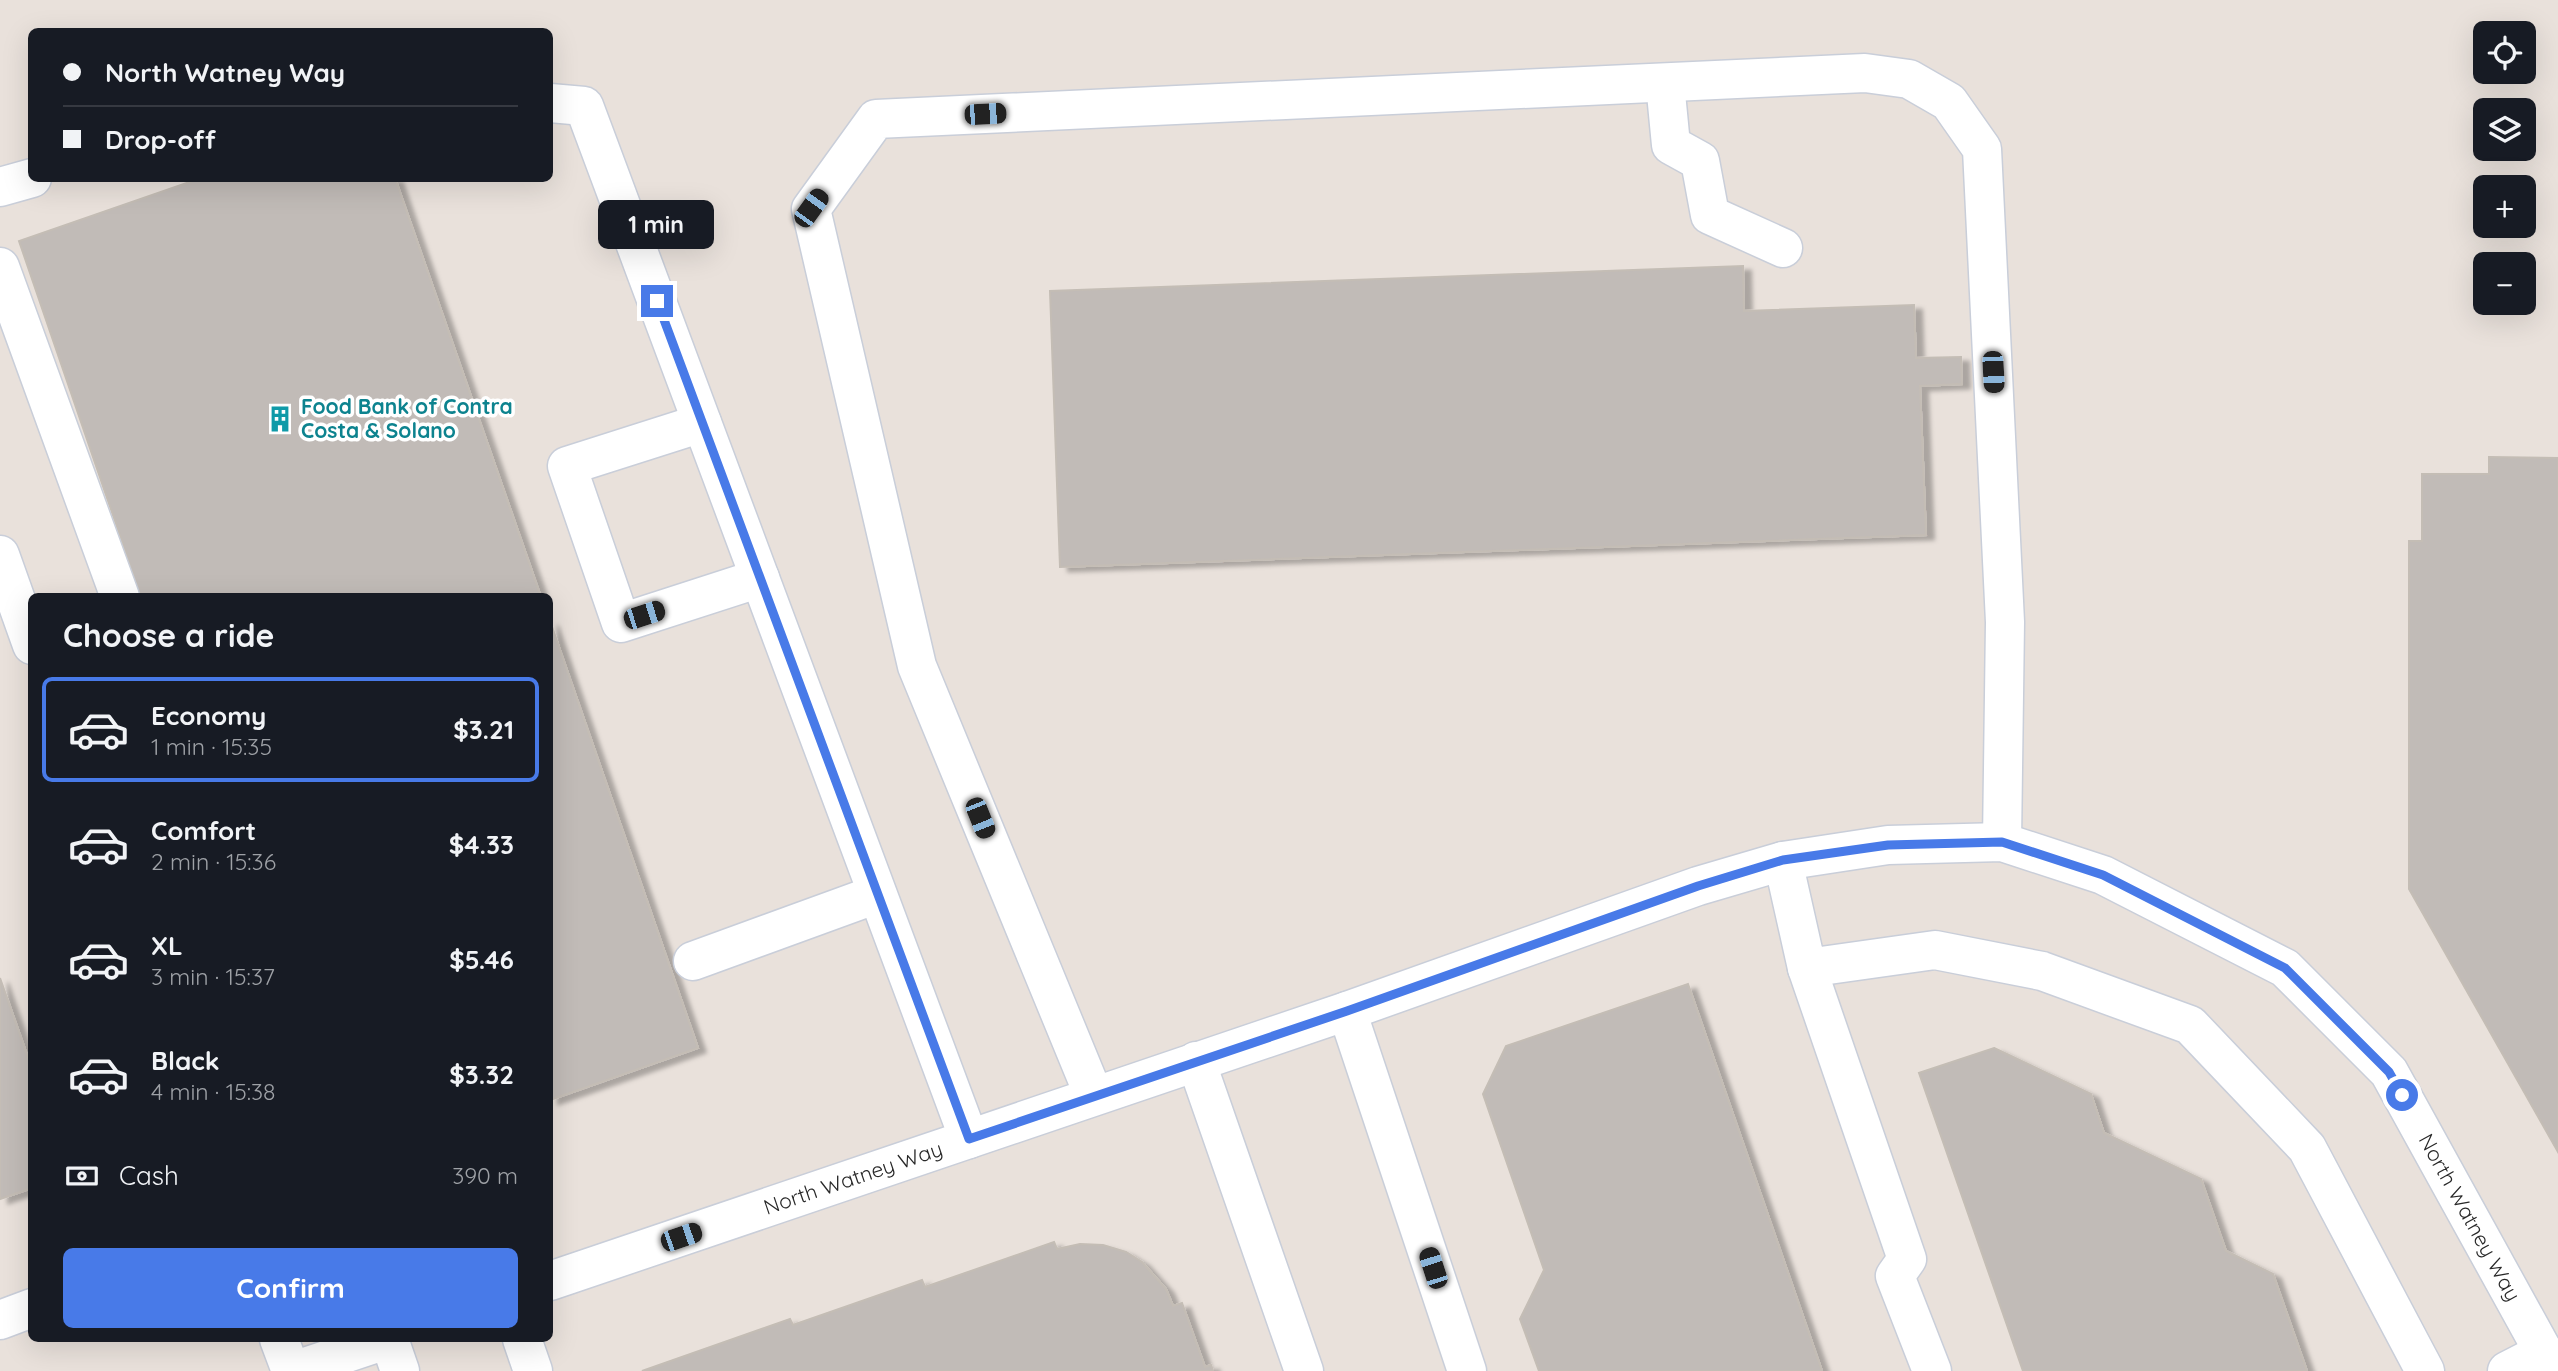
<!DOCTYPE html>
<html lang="en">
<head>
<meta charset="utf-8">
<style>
	body { margin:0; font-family:Quicksand,sans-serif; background:#20242c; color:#f1f3f6; height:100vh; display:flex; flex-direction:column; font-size:26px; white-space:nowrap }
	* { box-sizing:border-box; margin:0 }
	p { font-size:23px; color:#9ea1a6 }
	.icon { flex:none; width:38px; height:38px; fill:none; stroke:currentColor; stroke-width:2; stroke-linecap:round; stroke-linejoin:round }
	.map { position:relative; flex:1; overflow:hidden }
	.details { position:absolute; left:28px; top:593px; width:525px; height:749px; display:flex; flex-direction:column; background:#171b24; border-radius:10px; box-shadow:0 7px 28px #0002 }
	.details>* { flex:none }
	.hud { position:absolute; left:28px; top:28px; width:525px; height:154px; border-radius:10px; box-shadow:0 7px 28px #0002; display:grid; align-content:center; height:154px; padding:0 35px; background:#171b24 }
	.controls { position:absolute; left:2473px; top:21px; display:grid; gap:14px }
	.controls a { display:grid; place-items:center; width:63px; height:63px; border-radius:10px; background:#171b24; box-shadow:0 7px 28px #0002; font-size:35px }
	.end { position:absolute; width:32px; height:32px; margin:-16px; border:9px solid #487ae8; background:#fff; box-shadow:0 0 0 4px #fff }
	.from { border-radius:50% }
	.bubble { position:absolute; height:49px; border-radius:10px; background:#171b24; box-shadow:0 7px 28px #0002; font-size:23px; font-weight:800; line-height:49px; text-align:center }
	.car { position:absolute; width:21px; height:42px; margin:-21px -10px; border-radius:9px; box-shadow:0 0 5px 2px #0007; background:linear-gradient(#222 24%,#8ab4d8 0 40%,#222 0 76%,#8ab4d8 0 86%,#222 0) }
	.hud b { display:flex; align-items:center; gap:24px; height:66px; font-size:26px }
	.hud b+b { border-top:2px solid #363941 }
	.hud i { width:18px; height:18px; background:#f1f3f6 }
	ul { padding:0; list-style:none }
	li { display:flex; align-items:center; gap:21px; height:105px; margin:0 14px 10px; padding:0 21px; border:4px solid transparent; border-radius:10px }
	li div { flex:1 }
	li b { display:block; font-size:26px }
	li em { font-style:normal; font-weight:800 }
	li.current { border-color:#487ae8 }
	li>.icon { width:63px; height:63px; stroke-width:1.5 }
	h2 { padding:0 35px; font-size:32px; line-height:84px }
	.pay { display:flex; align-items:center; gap:18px; height:77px; padding:0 35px; font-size:26px }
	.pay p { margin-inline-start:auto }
	.action { display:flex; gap:14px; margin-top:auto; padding:14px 35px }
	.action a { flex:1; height:80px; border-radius:10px; background:#487ae8; color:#fff; font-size:28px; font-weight:800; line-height:80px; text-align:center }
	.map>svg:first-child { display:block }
	.building { fill:#c1bbb7; stroke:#c4bdb5; stroke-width:2; filter:url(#shadow) }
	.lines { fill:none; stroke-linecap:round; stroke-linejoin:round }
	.minor-casing { stroke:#c9ced9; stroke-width:41 }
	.minor { stroke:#fff; stroke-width:38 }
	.route { stroke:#487ae8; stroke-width:9 }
	.labels { text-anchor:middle; stroke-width:7; stroke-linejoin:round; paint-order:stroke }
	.culture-label { font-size:21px; font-weight:bold; fill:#0d838f; stroke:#fff; text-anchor:start }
	.street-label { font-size:21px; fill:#282828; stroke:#fff }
</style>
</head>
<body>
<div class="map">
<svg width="2558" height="1371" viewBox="0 0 2558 1371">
	<defs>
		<filter id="shadow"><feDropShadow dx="8" dy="4.5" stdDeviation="2" flood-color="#0004"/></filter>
	</defs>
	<rect width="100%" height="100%" fill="#e9e1db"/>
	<g class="building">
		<polygon points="201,178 395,178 541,597 141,597 19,241"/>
		<polygon points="1743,266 1744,311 1914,305 1916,358 1961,357 1962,384 1920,386 1926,535 1060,567 1050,291"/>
		<polygon points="2489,457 2558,458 2558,1152 2409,889 2409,541 2422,541 2422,474 2489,474"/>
		<polygon points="550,621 698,1048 550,1100"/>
		<polygon points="0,978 32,1069 32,1188 0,1199"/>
		<polygon points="1688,984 1822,1371 1539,1371 1520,1319 1544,1270 1483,1094 1506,1046"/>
		<polygon points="1994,1048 2091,1094 2104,1133 2201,1179 2226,1251 2273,1274 2307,1371 2023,1371 1919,1073"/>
		<polygon points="1054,1242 1057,1249 1080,1244 1103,1245 1126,1252 1142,1262 1166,1289 1173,1306 1182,1303 1205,1367 1211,1365 1213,1371 642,1371 790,1319 793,1325 922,1280 925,1287"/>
	</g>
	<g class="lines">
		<g class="minor-casing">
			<g id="minor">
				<polyline points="1665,83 1671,145 1700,161 1710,215 1783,248"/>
				<polyline points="550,103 584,106 969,1139"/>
				<polyline points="0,187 32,178"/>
				<polyline points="0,267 120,597"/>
				<polyline points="702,423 567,466 621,623 760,578"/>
				<polyline points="0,555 32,645"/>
				<polyline points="1783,861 1807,968 1935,950 2042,971 2190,1025 2307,1148 2425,1371"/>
				<polyline points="693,961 877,894"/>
				<polyline points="1807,968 1907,1259 1895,1276 1932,1371"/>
				<polyline points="1347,1011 1467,1371"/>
				<polyline points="1196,1061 1304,1371"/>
				<polyline points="1094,1096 917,666 811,209 876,119 1865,73 1909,79 1949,102 1982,149 2005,622 2002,842"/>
				<path id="s1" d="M550,1281L1347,1011L1698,886L1783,861L1888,845L2002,842L2103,875L2285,968L2389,1072L2554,1371"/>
				<polyline points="0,1320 32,1308"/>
				<polyline points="279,1339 291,1371"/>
				<polyline points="389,1339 400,1371"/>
				<polyline points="522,1339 533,1371"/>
				<polyline points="293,1371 389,1339"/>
				<polyline points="2507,1371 2544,1352"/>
			</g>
		</g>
		<use href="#minor" class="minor"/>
	</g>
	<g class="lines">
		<polyline class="route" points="657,301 969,1139 1347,1011 1698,886 1783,860 1888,845 2002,842 2103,875 2285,968 2389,1072 2402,1095"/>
	</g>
	<defs>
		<g id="building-bare" transform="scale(2.1)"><path d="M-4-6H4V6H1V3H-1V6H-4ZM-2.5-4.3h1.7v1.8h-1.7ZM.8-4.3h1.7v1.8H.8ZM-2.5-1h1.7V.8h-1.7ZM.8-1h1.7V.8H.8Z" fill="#0f9aa8" stroke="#fff" stroke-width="2.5" paint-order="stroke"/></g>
	</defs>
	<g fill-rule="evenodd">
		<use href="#building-bare" x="280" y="419"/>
	</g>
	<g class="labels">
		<g class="culture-label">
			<text x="301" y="414">Food Bank of Contra<tspan x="301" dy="24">Costa &amp; Solano</tspan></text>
		</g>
		<g class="street-label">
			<text dy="7" stroke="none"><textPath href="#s1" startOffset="320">North Watney Way</textPath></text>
			<text dy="7" stroke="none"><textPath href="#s1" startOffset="2147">North Watney Way</textPath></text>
		</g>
	</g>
</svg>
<div class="controls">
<a><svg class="icon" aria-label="locate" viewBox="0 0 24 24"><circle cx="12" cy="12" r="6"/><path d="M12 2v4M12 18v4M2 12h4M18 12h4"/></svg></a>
<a><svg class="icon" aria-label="layers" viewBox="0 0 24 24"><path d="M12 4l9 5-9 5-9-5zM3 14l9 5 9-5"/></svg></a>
<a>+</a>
<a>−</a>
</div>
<i class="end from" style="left:2402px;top:1095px"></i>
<i class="end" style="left:657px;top:301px"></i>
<div class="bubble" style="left:598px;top:200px;width:116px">1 min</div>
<i class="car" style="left:985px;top:114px;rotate:87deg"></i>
<i class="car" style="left:811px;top:208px;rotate:36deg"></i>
<i class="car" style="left:1993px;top:372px;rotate:177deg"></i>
<i class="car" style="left:644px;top:615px;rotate:72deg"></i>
<i class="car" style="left:980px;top:818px;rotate:158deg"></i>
<i class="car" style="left:681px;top:1237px;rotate:71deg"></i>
<i class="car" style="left:1433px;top:1268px;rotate:342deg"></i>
<div class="hud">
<b><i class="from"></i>North Watney Way</b>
<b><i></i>Drop-off</b>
</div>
<section class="details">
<h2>Choose a ride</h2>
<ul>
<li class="current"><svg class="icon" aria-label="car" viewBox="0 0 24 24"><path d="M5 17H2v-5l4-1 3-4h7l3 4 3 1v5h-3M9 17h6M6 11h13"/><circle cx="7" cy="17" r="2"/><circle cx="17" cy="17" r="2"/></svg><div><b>Economy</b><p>1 min · 15:35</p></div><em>$3.21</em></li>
<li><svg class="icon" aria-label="car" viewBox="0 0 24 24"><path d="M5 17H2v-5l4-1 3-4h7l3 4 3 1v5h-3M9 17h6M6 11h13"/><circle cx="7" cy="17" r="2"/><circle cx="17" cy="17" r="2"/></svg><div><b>Comfort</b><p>2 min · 15:36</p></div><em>$4.33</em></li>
<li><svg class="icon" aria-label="car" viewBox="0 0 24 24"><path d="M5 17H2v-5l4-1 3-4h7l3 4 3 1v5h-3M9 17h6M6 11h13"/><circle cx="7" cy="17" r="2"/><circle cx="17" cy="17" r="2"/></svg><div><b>XL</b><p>3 min · 15:37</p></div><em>$5.46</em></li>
<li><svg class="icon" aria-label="car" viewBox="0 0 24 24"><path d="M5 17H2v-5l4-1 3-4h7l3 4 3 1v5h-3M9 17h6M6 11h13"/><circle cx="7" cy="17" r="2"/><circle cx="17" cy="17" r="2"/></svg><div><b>Black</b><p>4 min · 15:38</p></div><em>$3.32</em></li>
</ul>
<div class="pay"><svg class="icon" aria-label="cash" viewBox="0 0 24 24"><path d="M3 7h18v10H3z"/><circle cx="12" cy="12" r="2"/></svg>Cash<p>390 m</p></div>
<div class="action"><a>Confirm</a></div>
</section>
</div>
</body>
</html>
